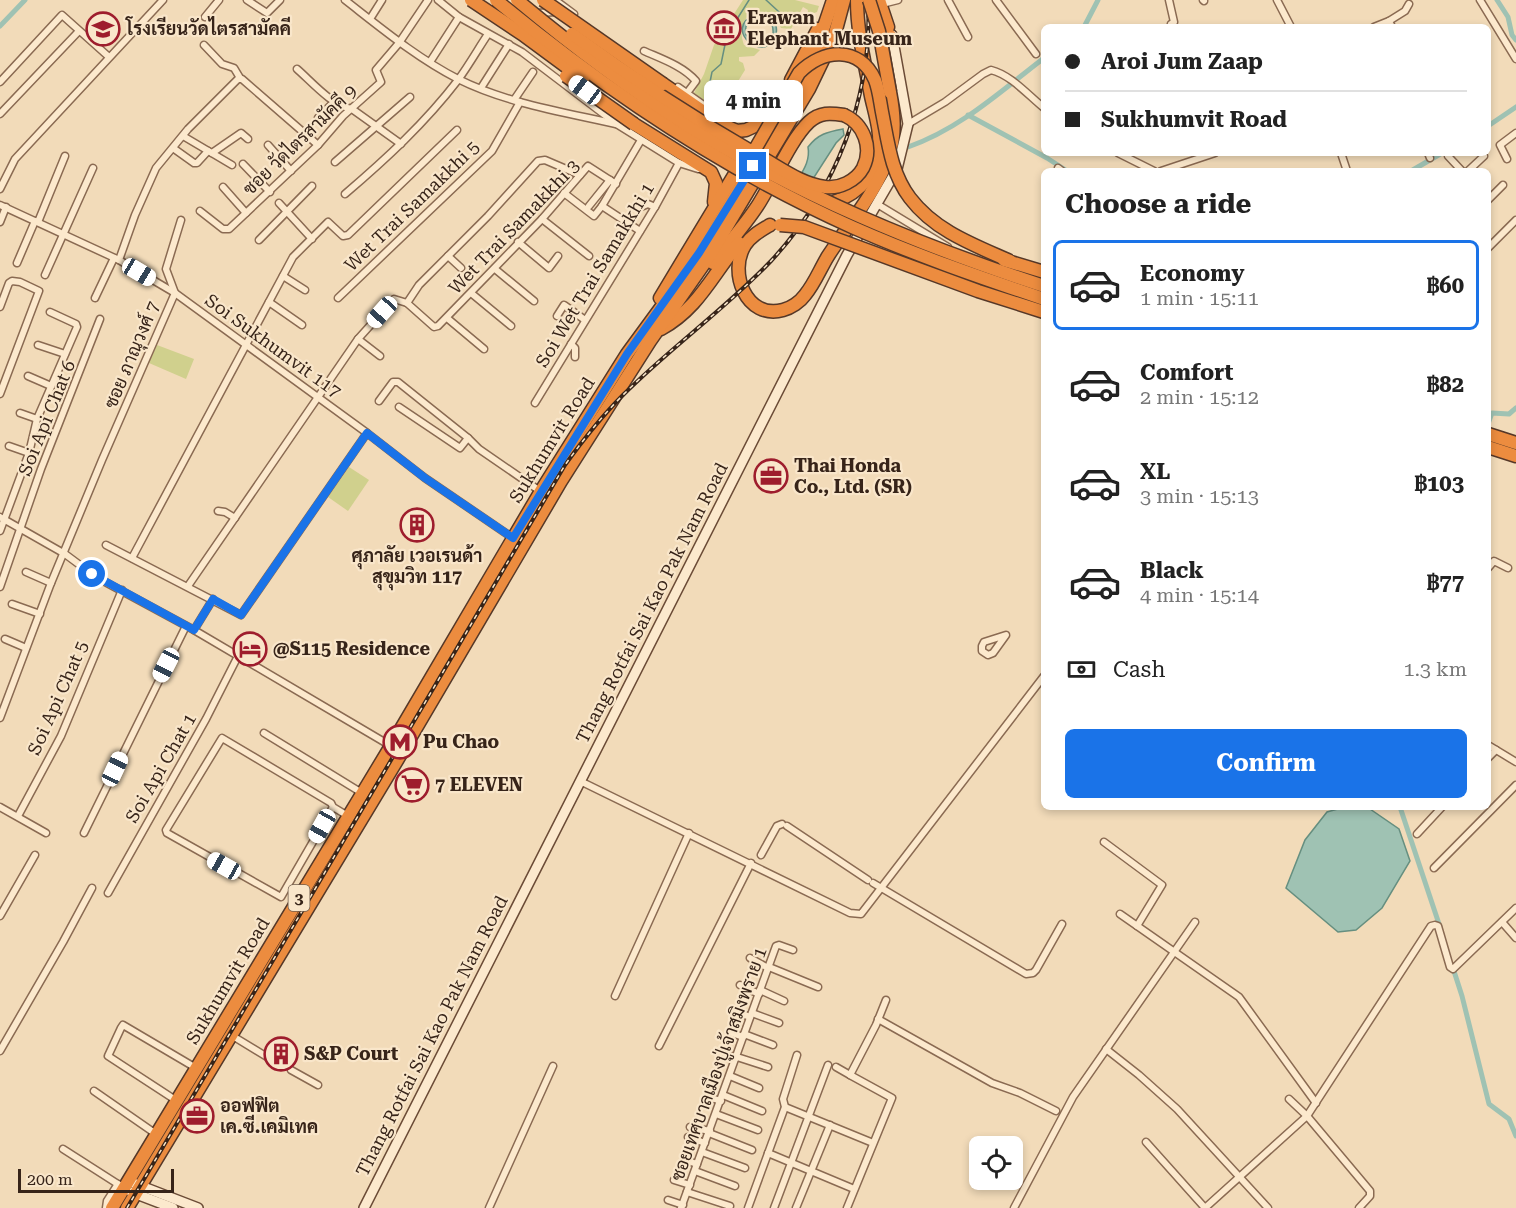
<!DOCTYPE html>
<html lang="en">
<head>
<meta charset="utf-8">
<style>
	body { margin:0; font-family:"Roboto Serif",Sarabun,serif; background:#f6f6f6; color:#222; height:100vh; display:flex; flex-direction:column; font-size:22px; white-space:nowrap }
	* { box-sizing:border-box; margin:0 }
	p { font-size:20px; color:#767676 }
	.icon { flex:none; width:33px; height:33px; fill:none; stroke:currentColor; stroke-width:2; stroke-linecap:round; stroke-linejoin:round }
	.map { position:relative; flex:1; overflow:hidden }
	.panel { position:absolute; left:1041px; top:168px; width:450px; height:642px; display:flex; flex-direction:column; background:#fff; border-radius:9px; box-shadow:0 3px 9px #0003 }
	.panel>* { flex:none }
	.banner { position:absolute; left:1041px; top:24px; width:450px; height:132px; border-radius:9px; box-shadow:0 3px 9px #0003; display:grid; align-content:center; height:132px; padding:0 24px; background:#fff }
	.fabs { position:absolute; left:969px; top:1136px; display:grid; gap:12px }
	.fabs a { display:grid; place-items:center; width:54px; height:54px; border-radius:9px; background:#fff; box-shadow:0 3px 9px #0003; font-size:30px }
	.scale { position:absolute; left:18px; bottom:15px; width:156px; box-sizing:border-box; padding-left:6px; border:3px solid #372419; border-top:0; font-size:16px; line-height:21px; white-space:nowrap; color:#372419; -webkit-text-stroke:4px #f9e6ca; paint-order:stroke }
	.end { position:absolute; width:27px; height:27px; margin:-14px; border:8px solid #1a73e8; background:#fff; box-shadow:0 0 0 3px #fff }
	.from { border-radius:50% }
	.bubble { position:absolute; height:42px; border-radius:9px; background:#fff; box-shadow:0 3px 9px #0003; font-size:20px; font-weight:700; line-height:42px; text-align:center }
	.car { position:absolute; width:18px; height:36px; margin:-18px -9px; border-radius:8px; box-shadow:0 0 4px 2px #0007; background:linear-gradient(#fff 24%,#345 0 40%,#fff 0 76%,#345 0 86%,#fff 0) }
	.banner b { display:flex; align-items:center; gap:21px; height:57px; font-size:22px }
	.banner b+b { border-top:2px solid #e0e0e0 }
	.banner i { width:15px; height:15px; background:#222 }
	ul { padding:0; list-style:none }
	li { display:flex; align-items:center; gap:18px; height:90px; margin:0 12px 9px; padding:0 12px; border:3px solid transparent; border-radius:9px }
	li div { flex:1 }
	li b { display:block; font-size:22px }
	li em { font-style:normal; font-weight:700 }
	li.on { border-color:#1a73e8 }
	li>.icon { width:54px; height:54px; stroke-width:1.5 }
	h2 { padding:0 24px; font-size:27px; line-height:72px }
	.pay { display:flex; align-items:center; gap:15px; height:66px; padding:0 24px; font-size:22px }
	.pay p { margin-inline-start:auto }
	.primary-button { display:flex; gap:12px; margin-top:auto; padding:12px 24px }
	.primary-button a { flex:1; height:69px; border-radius:9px; background:#1a73e8; color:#fff; font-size:24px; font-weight:700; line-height:69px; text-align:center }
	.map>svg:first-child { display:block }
	.green { fill:#d0d08d }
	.water { fill:#9fc2b3; stroke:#668f80; stroke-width:1.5; fill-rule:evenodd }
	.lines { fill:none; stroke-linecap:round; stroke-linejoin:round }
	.stream { stroke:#668f80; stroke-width:1.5 }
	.canal { stroke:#9fc2b3; stroke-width:5 }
	.street-casing { stroke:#8a6a52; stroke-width:9 }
	.secondary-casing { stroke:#6b4b36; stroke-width:12 }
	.highway-casing { stroke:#563828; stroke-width:15 }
	.street { stroke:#fce9cd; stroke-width:6 }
	.secondary { stroke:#fce9cd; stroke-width:9 }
	.highway { stroke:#ec8c3f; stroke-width:12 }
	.rail-casing { stroke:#372419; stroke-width:4 }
	.rail { stroke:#f9e6ca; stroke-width:1.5; stroke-dasharray:4.5; stroke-linecap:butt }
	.highway-bridge-casing { stroke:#563828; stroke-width:15; stroke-linecap:butt }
	.highway-bridge { stroke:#ec8c3f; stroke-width:12 }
	.route { stroke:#1a73e8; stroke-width:8 }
	.labels { text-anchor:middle; stroke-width:4.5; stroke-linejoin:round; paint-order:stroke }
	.shield { fill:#f9e6ca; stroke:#715e4e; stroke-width:1.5 }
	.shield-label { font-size:16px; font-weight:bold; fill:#372419 }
	.poi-label { font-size:18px; font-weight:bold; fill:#372419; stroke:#f9e6ca; text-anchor:start }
	.street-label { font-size:18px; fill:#372419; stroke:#f9e6ca }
</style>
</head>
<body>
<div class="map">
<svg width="1516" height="1208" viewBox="0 0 1516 1208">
	<rect width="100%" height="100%" fill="#f2dbb9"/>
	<g class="green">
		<path d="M743,0H795L819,6L817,12L811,14V19L807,17L808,10L803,7L791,29L781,28C767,0 732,12 744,45L760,50L754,56L739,57V61L743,63L745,70L732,91L727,88L724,93H721L712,101L722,107L720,111L694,93L704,74L714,45Z"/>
		<polygon points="157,345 194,359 186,379 149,363"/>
		<polygon points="349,467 369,480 348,511 328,497"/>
	</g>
	<g class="water">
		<path d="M756,14C767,14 779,21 776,34C768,67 719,29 756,14ZM757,16C768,16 774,23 773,34L764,44H755L746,35C744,25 748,20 757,16Z"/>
		<path d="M721,93H724L722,96C732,102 745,99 750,110L743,121H737L730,113L712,101Z"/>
		<path d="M843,129L844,135L836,143L802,196L792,190C799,175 811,164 808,147C818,134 827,132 843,129Z"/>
		<polygon points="1345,807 1367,807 1399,829 1410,861 1382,908 1356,930 1338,932 1286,888 1305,840 1327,812"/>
	</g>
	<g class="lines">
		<g class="stream">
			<polyline points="766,0 790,22"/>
			<polyline points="709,87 712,72 721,64 727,35 749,0"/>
			<polyline points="711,97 714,100"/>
		</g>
		<g class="canal">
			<polyline points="1497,0 1508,17 1512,35 1516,40"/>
			<polyline points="0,26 25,0"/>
			<polyline points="1084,27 1098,0"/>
			<polyline points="968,115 1047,158 1067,171"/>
			<polyline points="1488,126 1516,107"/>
			<path d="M908,147C960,129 1001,91 1044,58"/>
			<polyline points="1411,171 1442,153"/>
			<polyline points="1488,424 1492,413 1509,414 1516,408"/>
			<polyline points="1400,807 1440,927"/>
			<polyline points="1452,965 1462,996 1489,1104 1509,1119 1516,1136"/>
		</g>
		<g class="street-casing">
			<g id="street">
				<polyline points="247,0 267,13 280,0"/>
				<path d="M345,0C381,28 417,58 458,79C506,103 563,112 616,124"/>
				<polyline points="438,0 459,17 522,52 618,125 679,163 698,169"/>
				<polyline points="555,0 574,14"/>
				<polyline points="948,0 968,37"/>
				<polyline points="996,0 1036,54"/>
				<polyline points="1169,0 1174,22 1171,24"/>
				<polyline points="1203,0 1204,1"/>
				<polyline points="1277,0 1291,27"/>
				<polyline points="1480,0 1516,59"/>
				<polyline points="886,3 898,0"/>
				<polyline points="205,17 219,0"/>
				<polyline points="370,19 382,0"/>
				<polyline points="521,23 537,13 556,12"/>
				<polyline points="1374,27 1389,21"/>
				<polyline points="1392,27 1389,21 1405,11 1409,4"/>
				<polyline points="204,45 222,64 234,68 240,78"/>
				<path d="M644,51C662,59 683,66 696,81L687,93"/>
				<polyline points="430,62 459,17"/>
				<path d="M297,69C312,82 331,105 352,109L401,144"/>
				<polyline points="0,82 62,15 109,57"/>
				<polyline points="678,87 719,116"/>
				<polyline points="481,88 509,44"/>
				<polyline points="514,100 533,72"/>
				<polyline points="0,114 79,31"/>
				<polyline points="318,118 335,101"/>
				<path d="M908,124L945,102L983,74L991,70C1011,75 1028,95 1044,108"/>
				<polyline points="183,136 232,165"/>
				<polyline points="268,145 291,171"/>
				<polyline points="173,148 194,163 197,163 208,151"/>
				<polyline points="212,153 241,133 248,139"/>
				<polyline points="1118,153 1154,171"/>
				<polyline points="1341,153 1347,171"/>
				<polyline points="1428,153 1430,158"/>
				<polyline points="1448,156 1462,171"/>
				<polyline points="1507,159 1500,145 1516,133"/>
				<polyline points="335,162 410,97"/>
				<polyline points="243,164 270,192"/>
				<polyline points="1058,168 1062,171"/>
				<polyline points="1161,171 1215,153"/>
				<polyline points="1468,171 1484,156"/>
				<polyline points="223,187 246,213"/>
				<polyline points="0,189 15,159 163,0"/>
				<polyline points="564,193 594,216 602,206 641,140"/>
				<path d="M345,194C386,159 425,123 458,80C469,65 478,49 488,34"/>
				<polyline points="1488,200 1503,185"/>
				<polyline points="279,203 312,239"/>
				<polyline points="877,204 948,247"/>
				<polyline points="0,205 119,260 175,293 367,433 425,478 513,538"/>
				<polyline points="589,206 610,180"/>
				<polyline points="602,206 640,231"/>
				<polyline points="638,208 648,204 655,207"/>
				<polyline points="200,211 223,229 229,229 318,145 343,116 381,82 376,70 399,43 428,0"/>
				<polyline points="542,219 589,256"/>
				<polyline points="0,222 6,207"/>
				<polyline points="38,222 65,156"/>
				<polyline points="259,240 312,186"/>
				<polyline points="518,242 549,268 558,256"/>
				<polyline points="1488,248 1516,220"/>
				<polyline points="448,256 461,268"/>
				<polyline points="119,260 135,215 156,168 188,129 238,79 242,79 318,145"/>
				<polyline points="17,263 35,221"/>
				<polyline points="495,269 534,301"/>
				<polyline points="45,275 93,168"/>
				<polyline points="283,276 305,290"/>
				<polyline points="471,293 511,326"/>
				<polyline points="95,298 114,258"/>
				<polyline points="338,298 492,151 520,102"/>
				<polyline points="269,302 302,325"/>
				<polyline points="407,303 419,285 488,216 538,161 545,160 580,175"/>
				<polyline points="0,307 9,283 12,281 20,282 39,291 0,394"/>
				<polyline points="557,316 564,305 585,320"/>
				<polyline points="447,318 484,349"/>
				<polyline points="358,339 380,356"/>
				<polyline points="571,344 575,348 575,357"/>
				<polyline points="38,345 65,354"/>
				<polyline points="28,376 51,386"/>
				<polyline points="379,401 393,382 398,382 468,438 479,449 540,491"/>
				<polyline points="535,403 655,207 679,163"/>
				<polyline points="399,407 460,448 468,438"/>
				<polyline points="20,413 37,419"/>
				<polyline points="9,446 29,453"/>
				<polyline points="218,511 225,512 235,518"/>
				<polyline points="0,517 65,554 96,577 194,630 391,746"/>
				<polyline points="0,531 29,453 37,419 77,327 76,324 50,312"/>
				<polyline points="106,545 241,615 367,433"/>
				<polyline points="132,558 293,257 328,222 343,236 348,235 457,130"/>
				<polyline points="1488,568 1494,561 1508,568"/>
				<polyline points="26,572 51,583"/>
				<polyline points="92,585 96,577"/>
				<polyline points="188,586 358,339 394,299 407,303 434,327 438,326 542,219 588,166 616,184"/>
				<polyline points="0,587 41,469 100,319"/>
				<polyline points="12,604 40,614"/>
				<polyline points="194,630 213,599"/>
				<polygon points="1006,635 993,653 988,655 982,651 982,646 984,642"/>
				<polyline points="5,639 26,648"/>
				<polyline points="0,718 51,583 102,460 175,293 166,269 181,220"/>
				<polyline points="264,733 362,793"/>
				<polyline points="1488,745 1516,762"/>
				<polyline points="1488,758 1496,750"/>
				<polyline points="580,781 850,913 861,914 1044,676"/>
				<polyline points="0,807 46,833"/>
				<polyline points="333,807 281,897 167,833 166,830 222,738 331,803 333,807 348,816"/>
				<polyline points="18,816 61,736 122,590"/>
				<polyline points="787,826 868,880"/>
				<polyline points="84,833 186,626"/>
				<polyline points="1417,834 1442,807"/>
				<polyline points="1104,842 1162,885 1137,926"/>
				<polyline points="761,855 777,826 782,824"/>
				<polyline points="1434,868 1516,785"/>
				<polyline points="873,883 1026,974 1033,973 1036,970 1062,924"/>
				<polyline points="108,893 206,719 238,656"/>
				<polyline points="1120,914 1239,997 1316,1103"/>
				<polyline points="0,916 35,855"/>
				<polyline points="1502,922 1516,938"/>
				<polyline points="750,958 768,968"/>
				<polyline points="769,967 818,987"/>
				<polyline points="740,985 759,994"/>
				<polyline points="760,990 784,1001"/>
				<polyline points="615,996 689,833"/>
				<polyline points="732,1010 750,1017"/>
				<polyline points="752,1013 779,1023"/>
				<polyline points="878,1019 992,1083 1020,1093 1056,1111"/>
				<polyline points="729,1032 743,1037"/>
				<polyline points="744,1034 773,1045"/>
				<polyline points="231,1035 282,1066"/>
				<polyline points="659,1046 751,863"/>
				<polyline points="1106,1049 1139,1075 1177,1109 1268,1208"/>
				<polyline points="0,1051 63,942 92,888"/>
				<polyline points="726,1054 736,1058"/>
				<polyline points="737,1057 768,1067"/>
				<polyline points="836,1067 850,1075"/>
				<polyline points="291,1070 318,1085"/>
				<polyline points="730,1076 759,1088"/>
				<polyline points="94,1091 156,1134"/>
				<polyline points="723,1095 762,1111"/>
				<polyline points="708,1097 721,1101"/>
				<polyline points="1289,1099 1307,1116 1370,1191 1370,1196 1359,1208"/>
				<polyline points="177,1101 108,1056 121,1028 123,1025 196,1068"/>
				<polyline points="785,1107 873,1143"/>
				<polyline points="716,1114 758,1130"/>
				<polyline points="690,1127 710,1131"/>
				<polyline points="709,1133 752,1150"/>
				<polyline points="688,1137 705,1143"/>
				<polyline points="1146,1142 1205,1208"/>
				<polyline points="63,1149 124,1188"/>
				<polyline points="702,1152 745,1168"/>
				<polyline points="768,1153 854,1189"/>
				<polyline points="685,1160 697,1164"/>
				<polyline points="695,1171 735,1186"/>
				<polyline points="674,1180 690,1185"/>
				<polyline points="687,1192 730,1206"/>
				<polyline points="668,1200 683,1205"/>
				<polyline points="106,1208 107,1201 118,1184"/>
				<polyline points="489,1208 553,1066"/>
				<polyline points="681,1208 776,946 779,945 793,950"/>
				<polyline points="748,1208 785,1107 783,1099 797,1055"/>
				<polyline points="774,1208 828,1065"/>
				<polyline points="796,1208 830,1125"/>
				<polyline points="847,1208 892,1098 850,1075 876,1025 886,1000"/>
				<polyline points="1014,1208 1073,1097 1195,922"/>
				<polyline points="1205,1208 1307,1116 1431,926 1435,925 1438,926 1450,967 1453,969 1516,908"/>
			</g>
		</g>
		<g class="secondary-casing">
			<g id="secondary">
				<polyline points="128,1181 198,1208"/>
				<polyline points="131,1192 173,1208"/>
				<polyline points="364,1208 847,255 897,169 908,124 892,35"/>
			</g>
		</g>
		<g class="highway-casing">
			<g id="highway">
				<polyline points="879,0 888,27"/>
				<polyline points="874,16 894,41"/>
				<polyline points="791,80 818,29"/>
				<polyline points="663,84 721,124 737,131 746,130 757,125 783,94"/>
				<polyline points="634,124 711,172 716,183 714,202"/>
				<path d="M824,204C851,200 876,179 879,150C881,132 875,114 871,96C865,64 857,33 857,0"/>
				<path d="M770,225C760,231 751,236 745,245C728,272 746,320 783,310C791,308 800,302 805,295C815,283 820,269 828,256C848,225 878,190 889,155C896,134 894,113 890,92"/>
				<path d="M713,263C728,244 745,225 758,205C773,182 790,140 809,122C820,112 830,113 844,115"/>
				<polyline points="660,298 742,162"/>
				<path d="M661,329C699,308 712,275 739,243"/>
				<polyline points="1488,434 1516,443"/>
				<polyline points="1488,447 1516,456"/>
				<polyline points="112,1208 391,746 541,491 627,354 679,283 715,229 797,93 811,65 833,0"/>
				<polyline points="127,1208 399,757 561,481 650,341 708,258 809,89 834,37 844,0"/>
			</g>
		</g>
		<use href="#street" class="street"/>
		<use href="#secondary" class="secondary"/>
		<use href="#highway" class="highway"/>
		<g class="rail-casing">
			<path id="rail" d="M127,1208L565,465C583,440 601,417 623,395C670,348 725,309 771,261C836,191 873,96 868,0"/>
		</g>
		<use href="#rail" class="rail"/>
		<g class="highway-bridge-casing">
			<g id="highway-bridge">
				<polyline points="471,0 522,34 583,79"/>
				<path d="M496,0C605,90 723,169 852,227C915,255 979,277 1044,299"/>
				<path d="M517,0C571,45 626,87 685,124C797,195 919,245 1044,286"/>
				<polyline points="543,0 663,84"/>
				<polyline points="869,0 879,31 890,92"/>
				<path d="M572,34C632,78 695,119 759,156C779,167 801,184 825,187C839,189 856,181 863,168C873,148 864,124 844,115"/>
				<polyline points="566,76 634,124"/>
				<path d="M750,158L799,73C823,49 859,45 875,80C879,90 880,102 882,112C888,142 891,173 910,198C935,231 974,245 1010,261"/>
				<polyline points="780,225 804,227 978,291 1044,312"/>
				<polyline points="1004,260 1044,272"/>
			</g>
		</g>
		<use href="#highway-bridge" class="highway-bridge"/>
	</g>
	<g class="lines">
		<polyline class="route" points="92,574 194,630 213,599 241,615 367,433 425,478 513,538 627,354 699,253 753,166"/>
	</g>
	<defs>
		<g id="museum-ring" transform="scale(1.725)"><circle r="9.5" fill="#f9e6ca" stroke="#9e1d2d" stroke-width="1.5"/><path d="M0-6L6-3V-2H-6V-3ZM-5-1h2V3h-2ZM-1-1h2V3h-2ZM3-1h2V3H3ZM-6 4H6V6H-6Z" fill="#9e1d2d"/></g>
		<g id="school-ring" transform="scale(1.725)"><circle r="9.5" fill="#f9e6ca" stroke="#9e1d2d" stroke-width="1.5"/><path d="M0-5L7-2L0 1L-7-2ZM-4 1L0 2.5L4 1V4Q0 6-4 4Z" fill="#9e1d2d"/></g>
		<g id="office-ring" transform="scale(1.725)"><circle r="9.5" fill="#f9e6ca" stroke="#9e1d2d" stroke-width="1.5"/><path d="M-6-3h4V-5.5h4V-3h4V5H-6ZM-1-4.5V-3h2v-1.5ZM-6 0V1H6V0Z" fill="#9e1d2d"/></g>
		<g id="building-ring" transform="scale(1.725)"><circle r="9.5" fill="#f9e6ca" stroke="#9e1d2d" stroke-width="1.5"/><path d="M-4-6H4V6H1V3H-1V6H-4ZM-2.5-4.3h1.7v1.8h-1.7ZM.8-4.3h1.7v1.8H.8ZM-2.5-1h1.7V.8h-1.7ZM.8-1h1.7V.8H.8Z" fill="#9e1d2d"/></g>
		<g id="hotel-ring" transform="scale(1.725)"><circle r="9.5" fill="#f9e6ca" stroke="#9e1d2d" stroke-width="1.5"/><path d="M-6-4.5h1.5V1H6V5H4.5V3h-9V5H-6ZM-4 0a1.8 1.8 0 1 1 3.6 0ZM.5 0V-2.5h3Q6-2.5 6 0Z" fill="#9e1d2d"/></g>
		<g id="metro-ring" transform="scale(1.725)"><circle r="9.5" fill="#f9e6ca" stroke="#9e1d2d" stroke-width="1.5"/><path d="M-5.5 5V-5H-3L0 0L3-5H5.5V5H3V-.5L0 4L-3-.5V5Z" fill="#9e1d2d"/></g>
		<g id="supermarket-ring" transform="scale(1.725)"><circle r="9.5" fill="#f9e6ca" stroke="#9e1d2d" stroke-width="1.5"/><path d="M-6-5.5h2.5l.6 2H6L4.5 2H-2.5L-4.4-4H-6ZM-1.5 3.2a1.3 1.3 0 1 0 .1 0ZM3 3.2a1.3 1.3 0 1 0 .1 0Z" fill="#9e1d2d"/></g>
	</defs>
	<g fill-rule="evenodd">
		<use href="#museum-ring" x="724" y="28"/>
		<use href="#school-ring" x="103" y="29"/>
		<use href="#office-ring" x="771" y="476"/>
		<use href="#building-ring" x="417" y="525"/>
		<use href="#hotel-ring" x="250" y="649"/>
		<use href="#metro-ring" x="400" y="742"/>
		<use href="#supermarket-ring" x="412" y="785"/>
		<use href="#building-ring" x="281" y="1054"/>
		<use href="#office-ring" x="197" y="1116"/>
	</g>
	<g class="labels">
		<rect class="shield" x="288.5" y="885" width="21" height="26" rx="4.5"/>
		<g class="shield-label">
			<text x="299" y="904">3</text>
		</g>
		<g class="poi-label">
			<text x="747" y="24">Erawan<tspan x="747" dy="21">Elephant Museum</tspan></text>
			<text x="126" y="35">โรงเรียนวัดไตรสามัคคี</text>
			<text x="794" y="472">Thai Honda<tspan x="794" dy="21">Co., Ltd. (SR)</tspan></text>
			<text x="417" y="562" text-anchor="middle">ศุภาลัย เวอเรนด้า<tspan x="417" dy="21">สุขุมวิท 117</tspan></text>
			<text x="273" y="655">@S115 Residence</text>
			<text x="423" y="748">Pu Chao</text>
			<text x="435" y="791">7 ELEVEN</text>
			<text x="304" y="1060">S&amp;P Court</text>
			<text x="220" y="1112">ออฟฟิต<tspan x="220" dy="21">เค.ซี.เคมิเทค</tspan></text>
		</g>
		<g class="street-label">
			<text transform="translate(300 140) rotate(-44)" y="6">ซอย วัดไตรสามัคคี 9</text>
			<text transform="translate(412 206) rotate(-44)" y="6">Wet Trai Samakkhi 5</text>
			<text transform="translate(514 227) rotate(-46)" y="6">Wet Trai Samakkhi 3</text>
			<text transform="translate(595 275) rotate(-59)" y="6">Soi Wet Trai Samakkhi 1</text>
			<text transform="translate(273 346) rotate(36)" y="6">Soi Sukhumvit 117</text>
			<text transform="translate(132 355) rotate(-67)" y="6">ซอย ภาณุวงศ์ 7</text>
			<text transform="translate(47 418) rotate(-68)" y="6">Soi Api Chat 6</text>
			<text transform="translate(552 440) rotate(-58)" y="6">Sukhumvit Road</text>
			<text transform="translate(652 603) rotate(-63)" y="6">Thang Rotfai Sai Kao Pak Nam Road</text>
			<text transform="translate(58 698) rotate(-66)" y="6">Soi Api Chat 5</text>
			<text transform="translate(161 768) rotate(-60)" y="6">Soi Api Chat 1</text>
			<text transform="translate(228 981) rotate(-59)" y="6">Sukhumvit Road</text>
			<text transform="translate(432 1036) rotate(-63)" y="6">Thang Rotfai Sai Kao Pak Nam Road</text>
			<text transform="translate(719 1064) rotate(-70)" y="6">ซอยเทศบาลเมืองปู่เจ้าสมิงพราย 1</text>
		</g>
	</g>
</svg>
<div class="fabs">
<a><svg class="icon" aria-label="locate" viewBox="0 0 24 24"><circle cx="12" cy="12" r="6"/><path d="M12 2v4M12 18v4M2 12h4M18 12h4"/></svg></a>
</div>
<div class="scale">200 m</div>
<i class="end from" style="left:92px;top:574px"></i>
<i class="end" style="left:753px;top:166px"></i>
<div class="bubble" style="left:704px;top:80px;width:99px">4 min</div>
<i class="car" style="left:585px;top:90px;rotate:307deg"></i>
<i class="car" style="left:139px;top:272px;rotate:121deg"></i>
<i class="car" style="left:382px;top:312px;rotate:222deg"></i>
<i class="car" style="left:166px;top:665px;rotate:207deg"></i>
<i class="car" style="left:115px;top:769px;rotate:25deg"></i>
<i class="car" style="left:322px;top:826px;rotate:209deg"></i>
<i class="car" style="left:224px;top:866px;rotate:299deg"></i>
<div class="banner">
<b><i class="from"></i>Aroi Jum Zaap</b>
<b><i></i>Sukhumvit Road</b>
</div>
<section class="panel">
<h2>Choose a ride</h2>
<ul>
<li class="on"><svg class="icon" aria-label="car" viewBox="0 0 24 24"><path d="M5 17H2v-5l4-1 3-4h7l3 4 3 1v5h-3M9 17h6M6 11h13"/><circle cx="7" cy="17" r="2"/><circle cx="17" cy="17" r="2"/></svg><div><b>Economy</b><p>1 min · 15:11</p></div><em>฿60</em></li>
<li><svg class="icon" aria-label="car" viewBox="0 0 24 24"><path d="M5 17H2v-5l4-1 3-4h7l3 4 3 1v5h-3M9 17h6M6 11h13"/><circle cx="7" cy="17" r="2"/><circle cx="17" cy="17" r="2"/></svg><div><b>Comfort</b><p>2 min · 15:12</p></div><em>฿82</em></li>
<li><svg class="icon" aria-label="car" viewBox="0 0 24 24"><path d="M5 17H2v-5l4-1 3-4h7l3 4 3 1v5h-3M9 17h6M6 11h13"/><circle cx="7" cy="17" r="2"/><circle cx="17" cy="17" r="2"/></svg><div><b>XL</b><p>3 min · 15:13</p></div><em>฿103</em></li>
<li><svg class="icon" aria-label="car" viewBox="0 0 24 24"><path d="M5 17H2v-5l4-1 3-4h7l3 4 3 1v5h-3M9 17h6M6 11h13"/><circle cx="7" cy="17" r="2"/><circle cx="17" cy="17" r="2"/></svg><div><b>Black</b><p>4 min · 15:14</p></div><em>฿77</em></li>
</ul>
<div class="pay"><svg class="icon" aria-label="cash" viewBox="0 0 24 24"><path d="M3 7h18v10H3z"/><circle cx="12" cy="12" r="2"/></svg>Cash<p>1.3 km</p></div>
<div class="primary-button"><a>Confirm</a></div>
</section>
</div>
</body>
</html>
